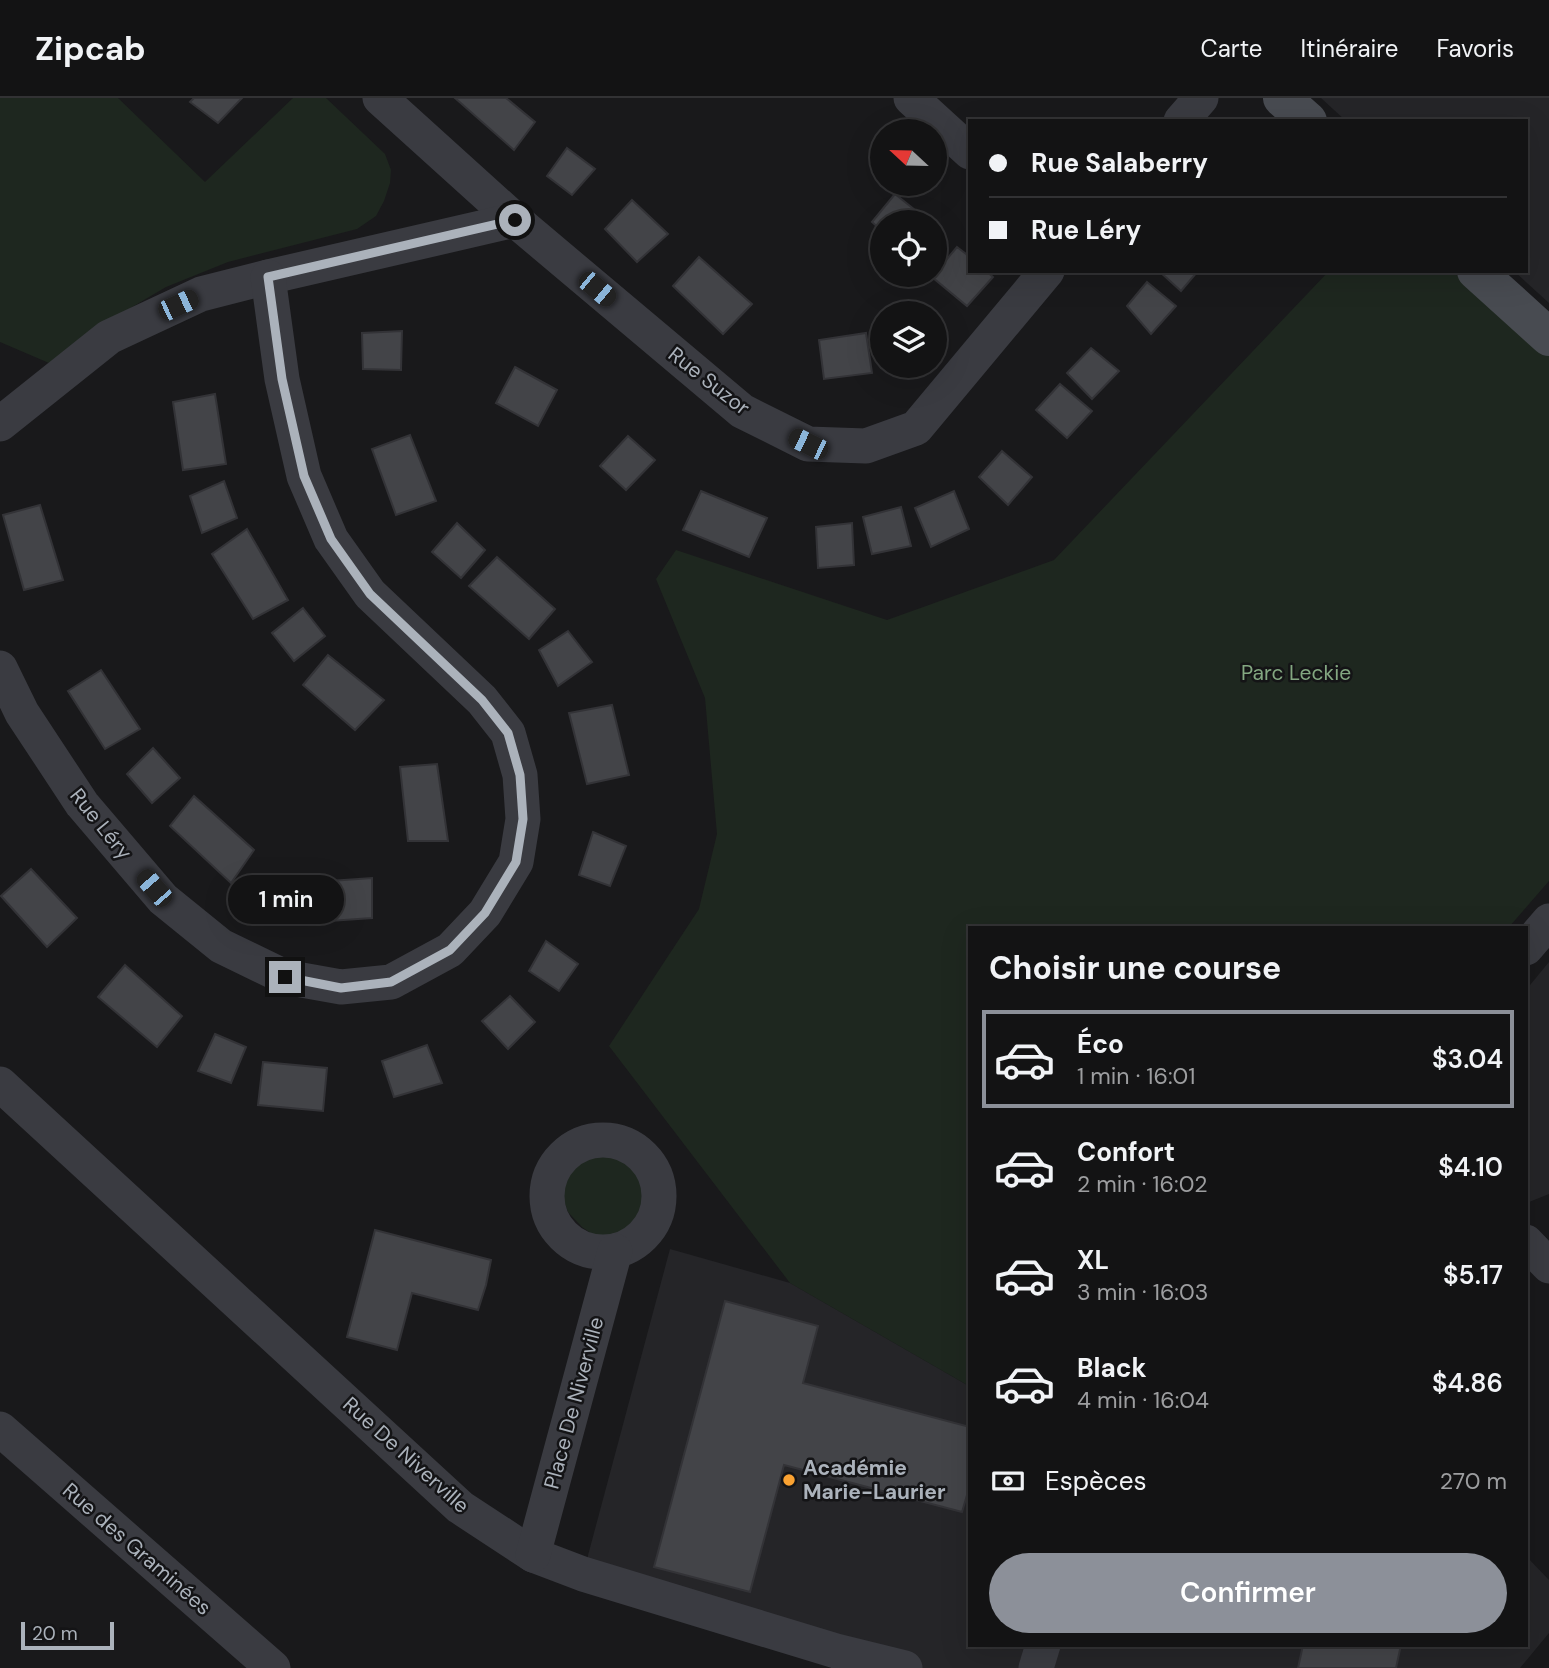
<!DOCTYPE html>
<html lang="fr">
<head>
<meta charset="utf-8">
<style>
	body { margin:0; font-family:"DM Sans",sans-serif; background:#202022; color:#f1f3f6; height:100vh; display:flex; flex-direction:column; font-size:26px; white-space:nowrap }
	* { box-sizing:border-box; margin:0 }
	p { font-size:23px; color:#9d9ea0 }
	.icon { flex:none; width:38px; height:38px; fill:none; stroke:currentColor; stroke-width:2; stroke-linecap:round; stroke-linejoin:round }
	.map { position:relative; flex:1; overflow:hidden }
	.panel { position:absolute; left:968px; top:828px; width:560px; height:721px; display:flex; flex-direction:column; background:#131314; border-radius:0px; box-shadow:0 7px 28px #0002,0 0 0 2px #323234 }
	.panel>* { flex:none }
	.hud { position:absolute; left:968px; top:21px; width:560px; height:154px; border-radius:0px; box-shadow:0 7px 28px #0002,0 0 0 2px #323234; display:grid; align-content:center; height:154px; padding:0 21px; background:#131314 }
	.needle { width:46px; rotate:292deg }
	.controls { position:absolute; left:870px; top:21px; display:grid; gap:14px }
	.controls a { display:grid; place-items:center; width:77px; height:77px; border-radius:50%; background:#131314; box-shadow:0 7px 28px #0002,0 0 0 2px #323234; font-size:35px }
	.scale { position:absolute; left:21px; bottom:18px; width:93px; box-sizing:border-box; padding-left:7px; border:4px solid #abb2bb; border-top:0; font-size:19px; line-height:24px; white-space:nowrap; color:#abb2bb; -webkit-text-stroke:5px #141416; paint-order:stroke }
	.end { position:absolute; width:32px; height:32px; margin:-16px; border:9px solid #abb2bb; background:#111; box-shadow:0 0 0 4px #111 }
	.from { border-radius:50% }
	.bubble { position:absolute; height:49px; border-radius:24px; background:#131314; box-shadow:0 7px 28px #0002,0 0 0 2px #323234; font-size:23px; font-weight:600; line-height:49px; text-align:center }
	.car { position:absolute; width:21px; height:42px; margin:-21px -10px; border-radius:9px; box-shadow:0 0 5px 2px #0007; background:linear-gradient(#222 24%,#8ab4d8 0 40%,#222 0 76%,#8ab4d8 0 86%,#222 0) }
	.hud b { display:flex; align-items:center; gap:24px; height:66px; font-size:26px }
	.hud b+b { border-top:2px solid #323234 }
	.hud i { width:18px; height:18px; background:#f1f3f6 }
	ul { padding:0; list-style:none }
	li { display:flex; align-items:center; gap:21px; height:98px; margin:0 14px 10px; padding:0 7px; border:4px solid transparent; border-radius:0px }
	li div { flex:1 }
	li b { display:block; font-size:26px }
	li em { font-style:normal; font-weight:600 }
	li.on { border-color:#8c9099 }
	li>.icon { width:63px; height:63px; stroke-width:1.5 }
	h2 { padding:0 21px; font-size:32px; line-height:84px }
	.pay { display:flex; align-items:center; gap:18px; height:77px; padding:0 21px; font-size:26px }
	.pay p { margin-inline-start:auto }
	.action { display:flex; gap:14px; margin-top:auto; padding:14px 21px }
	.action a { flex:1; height:80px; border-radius:42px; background:#8c9099; color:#fff; font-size:28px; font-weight:600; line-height:80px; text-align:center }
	header { display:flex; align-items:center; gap:42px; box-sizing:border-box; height:98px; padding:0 35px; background:#131314; border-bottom:2px solid #323234 }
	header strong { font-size:33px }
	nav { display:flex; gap:38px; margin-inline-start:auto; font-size:24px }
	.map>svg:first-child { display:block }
	.built { fill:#252528 }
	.green { fill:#1e271f }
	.building { fill:#434448; stroke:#333337; stroke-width:2 }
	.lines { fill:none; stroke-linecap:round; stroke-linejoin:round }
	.street { stroke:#3a3b41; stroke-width:35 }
	.secondary { stroke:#484b51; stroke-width:38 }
	.route { stroke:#abb2bb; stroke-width:9 }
	.poi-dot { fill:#faa232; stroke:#141416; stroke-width:2.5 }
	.labels { text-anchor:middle; stroke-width:5; stroke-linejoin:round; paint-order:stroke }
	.street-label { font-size:21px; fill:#abb2bb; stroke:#141416 }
	.park-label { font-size:21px; fill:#83a781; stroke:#141416 }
	.poi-label { font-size:21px; font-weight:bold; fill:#abb2bb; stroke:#141416; text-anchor:start }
</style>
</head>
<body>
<header>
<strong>Zipcab</strong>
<nav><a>Carte</a><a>Itinéraire</a><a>Favoris</a></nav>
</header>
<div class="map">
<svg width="1549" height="1570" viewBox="0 0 1549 1570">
	<rect width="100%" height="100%" fill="#19191b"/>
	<g class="built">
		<polygon points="1321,0 1549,0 1549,205 1514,173 1526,173 1526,23 1346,23"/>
		<polygon points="1549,864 1549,1096 1529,1104 1526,1101 1526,892"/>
		<polygon points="670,1151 790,1185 969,1288 970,1547 1526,1547 1526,1458 1549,1482 1549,1535 1520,1570 905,1570 583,1476"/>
	</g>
	<g class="green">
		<polygon points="0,0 118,0 205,84 293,0 326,0 385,56 391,72 390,85 384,103 376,118 357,131 228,164 166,189 110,222 49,265 0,244"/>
		<polygon points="1329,173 1452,173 1549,257 1549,783 1509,829 970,830 969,1288 790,1185 609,948 699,811 717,736 705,600 656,481 676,452 887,522 1054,462"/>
		<polygon points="613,1046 637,1059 647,1071 650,1099 646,1115 625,1136 602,1139 592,1136 582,1129 568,1114 563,1101 564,1082 568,1070 583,1054"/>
	</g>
	<g class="building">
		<polygon points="194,0 242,0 218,25 190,4"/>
		<polygon points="455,0 506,0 535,24 514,52"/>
		<polygon points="567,50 595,71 572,97 547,78"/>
		<polygon points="895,96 930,124 882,124 882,133 872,124"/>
		<polygon points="632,102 668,136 637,164 605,131"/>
		<polygon points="957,149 970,159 970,173 986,173 993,179 967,208 932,179"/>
		<polygon points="699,159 752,206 723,236 673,188"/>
		<polygon points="1159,173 1198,173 1181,193"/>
		<polygon points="1147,184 1176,208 1151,236 1127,208"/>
		<polygon points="402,233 401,272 363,271 362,235"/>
		<polygon points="866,235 872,275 824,281 819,242"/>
		<polygon points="1091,250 1119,273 1092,301 1067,275"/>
		<polygon points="515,269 557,292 538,328 496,305"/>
		<polygon points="1060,286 1092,313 1067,340 1036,312"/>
		<polygon points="215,296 226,366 183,372 173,304"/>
		<polygon points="410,337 436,403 396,417 372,351"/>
		<polygon points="628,338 655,362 626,392 600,368"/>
		<polygon points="1002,353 1032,379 1008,407 979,379"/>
		<polygon points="224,383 237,420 202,435 190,398"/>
		<polygon points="701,393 767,420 749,459 683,432"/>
		<polygon points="954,393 969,431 931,449 915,410"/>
		<polygon points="40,407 63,482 24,492 3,417"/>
		<polygon points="901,409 911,448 872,456 863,419"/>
		<polygon points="457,425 485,452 461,480 432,454"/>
		<polygon points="852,425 854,467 818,470 816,429"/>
		<polygon points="247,431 288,502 253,521 212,456"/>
		<polygon points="497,459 555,511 529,541 469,488"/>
		<polygon points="303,510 325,538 294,563 272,535"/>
		<polygon points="568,533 592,564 558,588 539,552"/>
		<polygon points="328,557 384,602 355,632 303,587"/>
		<polygon points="101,572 140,631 105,651 68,593"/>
		<polygon points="612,607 629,677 587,686 569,615"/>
		<polygon points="153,650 180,680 152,705 127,676"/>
		<polygon points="437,666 448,743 408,743 400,669"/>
		<polygon points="194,698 254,752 231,785 170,728"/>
		<polygon points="593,734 626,748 610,788 579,777"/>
		<polygon points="31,771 77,820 47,849 1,798"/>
		<polygon points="372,780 372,820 330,823 330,783"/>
		<polygon points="546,843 578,866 559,893 529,873"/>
		<polygon points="125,867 182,918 157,949 98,899"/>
		<polygon points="510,898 535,924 508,951 482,923"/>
		<polygon points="215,936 246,949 231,985 198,973"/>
		<polygon points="427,947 442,985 394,999 382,963"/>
		<polygon points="263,964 327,970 323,1013 258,1007"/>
		<polygon points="375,1132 491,1162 486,1187 478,1212 412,1195 397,1252 347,1239"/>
		<polygon points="725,1203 818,1228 803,1285 970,1329 970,1387 962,1414 784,1367 750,1494 654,1469"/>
		<polygon points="1303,1547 1401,1547 1396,1570 1298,1570"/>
	</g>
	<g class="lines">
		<g class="street">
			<polyline points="380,0 515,122 742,313 808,346 866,348 916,330 1047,173"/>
			<polyline points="911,0 970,54"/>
			<polyline points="1181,23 1201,0"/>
			<polyline points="0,326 109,239 201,196 268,179 515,122"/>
			<polyline points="0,570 22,615 82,706 163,801 221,848 285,879 341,889 391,884 450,852 485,815 516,764 523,721 520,677 508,635 482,602 370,496 331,441 304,378 282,281 268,179"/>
			<polyline points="1526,850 1549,823"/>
			<polyline points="0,986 460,1409 533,1457 583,1476 836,1553 905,1570"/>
			<circle cx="603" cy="1098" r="56"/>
			<polyline points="1526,1144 1549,1168"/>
			<polyline points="0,1331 273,1570"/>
			<polyline points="533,1457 615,1153"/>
			<polyline points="1036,1570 1043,1547"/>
		</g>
		<g class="secondary">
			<polyline points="1282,0 1308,23"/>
			<polyline points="1476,173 1549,239"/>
		</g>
	</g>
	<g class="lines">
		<polyline class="route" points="285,879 341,890 391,884 450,852 485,815 516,764 523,721 520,677 508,635 482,602 370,496 331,441 304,378 282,281 268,179 515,122"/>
	</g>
	<circle class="poi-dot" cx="789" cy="1382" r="7"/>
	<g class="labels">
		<g class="street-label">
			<text transform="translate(709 283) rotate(38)" y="7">Rue Suzor</text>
			<text transform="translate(101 726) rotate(51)" y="7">Rue Léry</text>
			<text transform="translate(574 1305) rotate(-75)" y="7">Place De Niverville</text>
			<text transform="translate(406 1357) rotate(42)" y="7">Rue De Niverville</text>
			<text transform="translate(137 1451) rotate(41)" y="7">Rue des Graminées</text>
		</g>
		<g class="park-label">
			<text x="1296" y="582">Parc Leckie</text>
		</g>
		<g class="poi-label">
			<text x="803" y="1377">Académie<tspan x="803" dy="24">Marie-Laurier</tspan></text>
		</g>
	</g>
</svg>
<div class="controls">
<a><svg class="needle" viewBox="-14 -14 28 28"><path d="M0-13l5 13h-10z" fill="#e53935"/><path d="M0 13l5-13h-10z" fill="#9d9ea0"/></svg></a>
<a><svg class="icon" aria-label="locate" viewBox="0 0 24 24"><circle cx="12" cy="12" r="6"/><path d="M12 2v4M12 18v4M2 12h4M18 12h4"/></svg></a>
<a><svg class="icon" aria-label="layers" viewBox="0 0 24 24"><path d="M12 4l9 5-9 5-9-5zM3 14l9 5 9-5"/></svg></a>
</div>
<div class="scale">20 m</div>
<i class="end from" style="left:515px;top:122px"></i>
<i class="end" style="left:285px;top:879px"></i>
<div class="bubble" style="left:228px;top:777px;width:116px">1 min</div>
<i class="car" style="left:597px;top:191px;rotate:130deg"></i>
<i class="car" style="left:178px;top:207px;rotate:65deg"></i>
<i class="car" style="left:808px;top:346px;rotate:296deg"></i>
<i class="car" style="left:154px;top:790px;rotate:319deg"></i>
<div class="hud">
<b><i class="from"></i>Rue Salaberry</b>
<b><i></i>Rue Léry</b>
</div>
<section class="panel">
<h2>Choisir une course</h2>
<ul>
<li class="on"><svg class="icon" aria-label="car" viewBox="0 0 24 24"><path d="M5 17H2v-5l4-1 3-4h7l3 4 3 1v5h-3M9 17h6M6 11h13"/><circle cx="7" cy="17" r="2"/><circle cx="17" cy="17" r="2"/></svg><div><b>Éco</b><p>1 min · 16:01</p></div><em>$3.04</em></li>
<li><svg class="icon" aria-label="car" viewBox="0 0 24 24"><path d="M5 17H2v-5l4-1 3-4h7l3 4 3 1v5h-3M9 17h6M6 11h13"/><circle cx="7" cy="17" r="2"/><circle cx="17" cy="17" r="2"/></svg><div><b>Confort</b><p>2 min · 16:02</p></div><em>$4.10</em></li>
<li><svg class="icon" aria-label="car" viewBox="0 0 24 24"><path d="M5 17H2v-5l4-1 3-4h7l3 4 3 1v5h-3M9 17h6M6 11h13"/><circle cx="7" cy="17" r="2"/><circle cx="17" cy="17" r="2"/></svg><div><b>XL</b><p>3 min · 16:03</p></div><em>$5.17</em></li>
<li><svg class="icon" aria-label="car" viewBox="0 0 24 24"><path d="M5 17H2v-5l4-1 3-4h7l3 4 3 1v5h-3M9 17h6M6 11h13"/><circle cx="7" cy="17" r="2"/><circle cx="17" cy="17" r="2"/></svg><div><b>Black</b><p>4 min · 16:04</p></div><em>$4.86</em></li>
</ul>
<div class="pay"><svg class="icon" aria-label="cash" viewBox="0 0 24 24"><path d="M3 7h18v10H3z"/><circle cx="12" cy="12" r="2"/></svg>Espèces<p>270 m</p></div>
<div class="action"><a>Confirmer</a></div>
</section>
</div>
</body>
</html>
